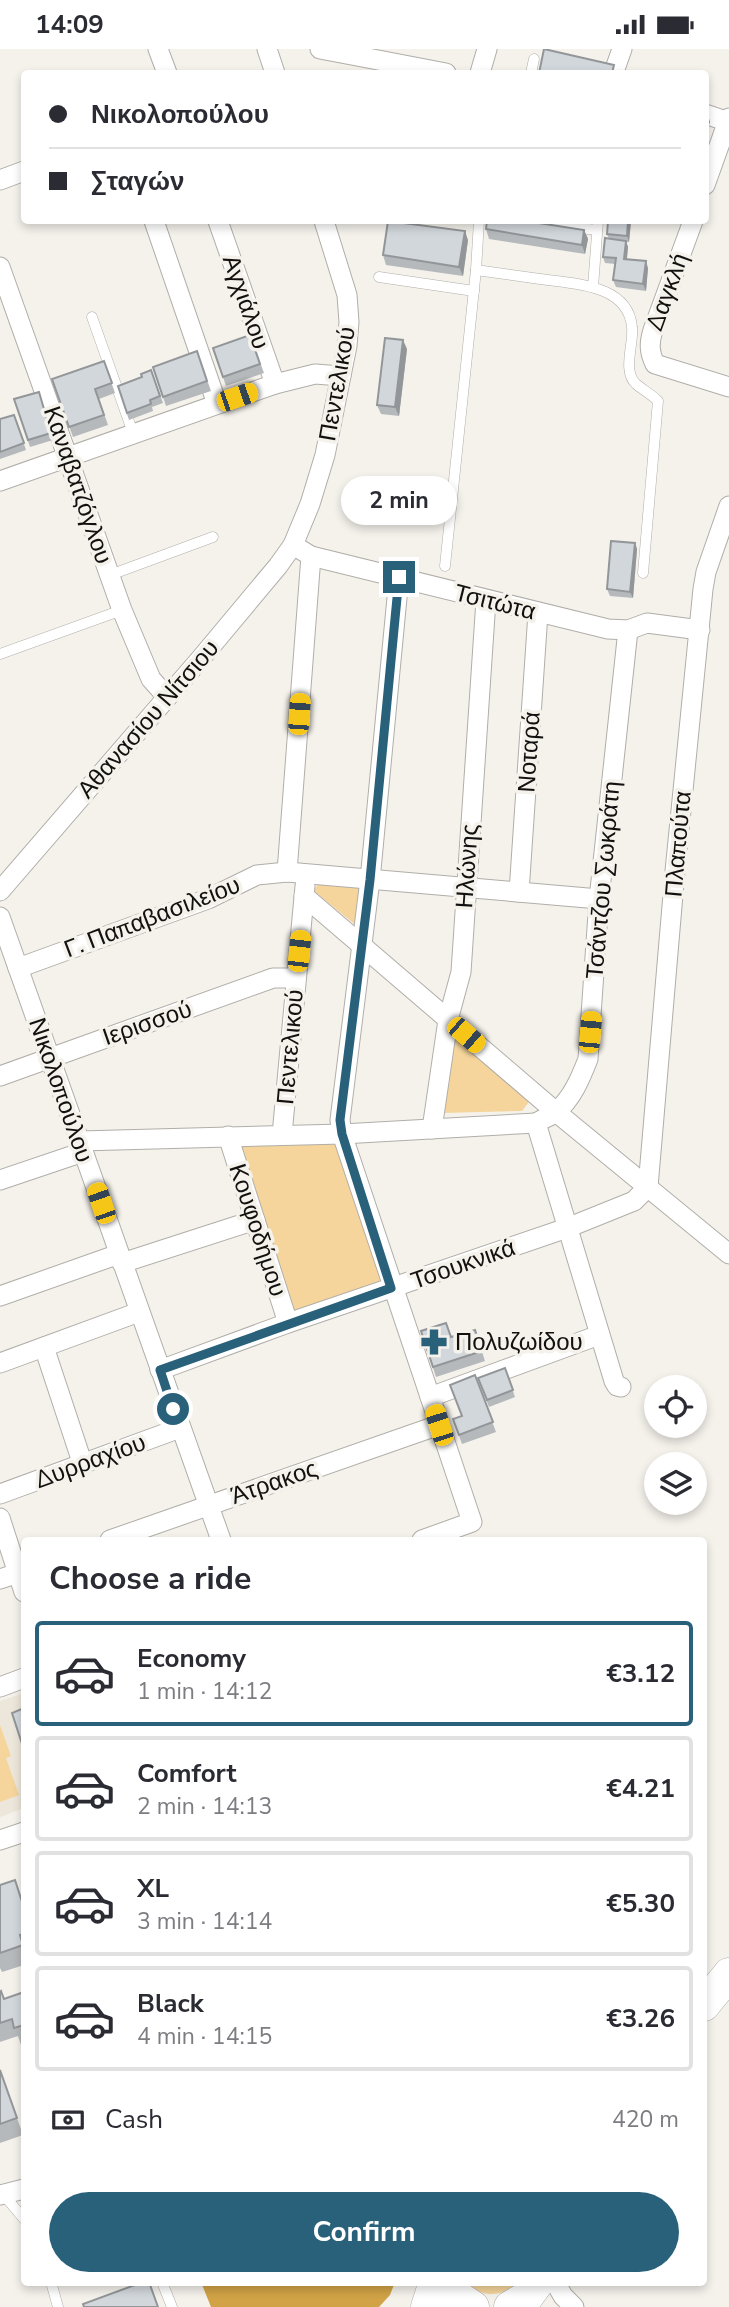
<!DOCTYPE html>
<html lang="en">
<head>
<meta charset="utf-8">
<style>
	body { margin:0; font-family:"Nunito Sans",sans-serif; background:#f2f2f3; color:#2b2b33; height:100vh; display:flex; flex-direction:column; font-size:26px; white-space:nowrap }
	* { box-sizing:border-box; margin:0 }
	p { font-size:23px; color:#7c7c81 }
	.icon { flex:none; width:38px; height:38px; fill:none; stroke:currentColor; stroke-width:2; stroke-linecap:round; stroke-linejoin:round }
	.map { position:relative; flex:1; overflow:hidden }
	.panel { position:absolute; left:21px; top:1488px; width:686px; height:749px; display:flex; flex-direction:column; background:#fff; border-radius:7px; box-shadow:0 4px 10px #0003 }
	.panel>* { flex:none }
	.banner { position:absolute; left:21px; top:21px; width:688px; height:154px; border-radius:7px; box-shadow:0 4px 10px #0003; display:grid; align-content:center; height:154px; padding:0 28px; background:#fff }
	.tools { position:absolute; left:644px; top:1326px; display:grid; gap:14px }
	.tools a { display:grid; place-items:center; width:63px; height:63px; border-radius:50%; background:#fff; box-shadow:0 4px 10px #0003; font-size:35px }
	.end { position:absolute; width:32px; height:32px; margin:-16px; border:9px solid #29617b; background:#fff; box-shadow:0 0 0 4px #fff }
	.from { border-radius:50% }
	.bubble { position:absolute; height:49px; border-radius:24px; background:#fff; box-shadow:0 4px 10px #0003; font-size:23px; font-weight:700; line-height:49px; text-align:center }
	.car { position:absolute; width:21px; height:42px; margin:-21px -10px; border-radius:9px; box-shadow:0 0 5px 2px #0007; background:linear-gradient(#f5c518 24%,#345 0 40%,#f5c518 0 76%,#345 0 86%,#f5c518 0) }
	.banner b { display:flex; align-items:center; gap:24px; height:66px; font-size:26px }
	.banner b+b { border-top:2px solid #e1e1e2 }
	.banner i { width:18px; height:18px; background:#2b2b33 }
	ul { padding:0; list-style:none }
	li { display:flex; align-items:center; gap:21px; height:105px; margin:0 14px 10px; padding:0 14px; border:4px solid #e1e1e2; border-radius:7px }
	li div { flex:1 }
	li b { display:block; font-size:26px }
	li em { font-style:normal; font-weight:700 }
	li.current { border-color:#29617b }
	li>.icon { width:63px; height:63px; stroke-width:1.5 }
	h2 { padding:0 28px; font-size:32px; line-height:84px }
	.pay { display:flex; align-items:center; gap:18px; height:77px; padding:0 28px; font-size:26px }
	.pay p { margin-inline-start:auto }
	.cta { display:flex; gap:14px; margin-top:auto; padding:14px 28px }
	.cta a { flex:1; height:80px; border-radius:42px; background:#29617b; color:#fff; font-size:28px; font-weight:700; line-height:80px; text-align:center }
	.status { display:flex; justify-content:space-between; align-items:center; height:49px; padding:0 35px; background:#fff; direction:ltr }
	.status svg { height:19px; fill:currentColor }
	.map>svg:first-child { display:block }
	.built { fill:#ede7db }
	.green { fill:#f5d59c }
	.forest { fill:#d1a346 }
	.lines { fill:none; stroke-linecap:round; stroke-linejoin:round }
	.service-casing { stroke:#b1aea9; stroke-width:11 }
	.minor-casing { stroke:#b1aea9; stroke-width:21 }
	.trunk-casing { stroke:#b1aea9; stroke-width:33 }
	.service { stroke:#fff; stroke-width:10 }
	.minor { stroke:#fff; stroke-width:19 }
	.trunk { stroke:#fff; stroke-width:32 }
	.wall { fill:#b5b9bc }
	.shaded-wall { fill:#939699 }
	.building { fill:#d2d7db; stroke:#939699; stroke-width:2 }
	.route { stroke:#29617b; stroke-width:9 }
	.labels { text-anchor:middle; stroke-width:7; stroke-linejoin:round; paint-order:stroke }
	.street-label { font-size:24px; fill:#12110f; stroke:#f5f2ec }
	.poi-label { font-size:24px; fill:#12110f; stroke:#f5f2ec; text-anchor:start }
</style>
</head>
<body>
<div class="status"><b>14:09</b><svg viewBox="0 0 49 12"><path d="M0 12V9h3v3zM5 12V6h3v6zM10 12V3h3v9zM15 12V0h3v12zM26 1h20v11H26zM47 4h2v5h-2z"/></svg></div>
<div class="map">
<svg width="729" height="2258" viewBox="0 0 729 2258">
	<rect width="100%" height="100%" fill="#f5f2ec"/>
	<polygon class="built" points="24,1644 24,1759 0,1768 0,1652"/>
	<g class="green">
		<polygon points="320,831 364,836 358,878 314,842"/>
		<polygon points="456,986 532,1049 522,1062 442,1064 441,1060"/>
		<polygon points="332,1093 336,1097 380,1231 377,1238 292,1267 241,1096"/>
		<polygon points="0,1676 11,1707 6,1709 19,1746 0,1753"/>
		<path d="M463,2233H519C501,2250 481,2248 463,2233Z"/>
	</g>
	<polygon class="forest" points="201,2233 395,2233 390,2246 379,2258 211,2258"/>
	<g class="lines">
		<g class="service-casing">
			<g id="service">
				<polyline points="531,24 534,10"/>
				<polyline points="521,172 597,181"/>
				<path d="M476,221C498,224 519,227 540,230C574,235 628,235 632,278C634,295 622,322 636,335C643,341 651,345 658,352L643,524"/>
				<polyline points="379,228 474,242"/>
				<polyline points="593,238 598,172"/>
				<polyline points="92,268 133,384"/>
				<polyline points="445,517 476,221 479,172"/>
				<polyline points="110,526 213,488"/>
				<polyline points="0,605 122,561"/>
				<polyline points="3,2145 24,2170"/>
				<polyline points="51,2233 58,2258"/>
				<polyline points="162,2233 172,2258"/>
			</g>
		</g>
		<g class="minor-casing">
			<g id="minor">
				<polyline points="158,0 167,24"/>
				<polyline points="267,0 275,24"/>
				<polyline points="320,0 446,24"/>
				<polyline points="616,17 622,0"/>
				<polyline points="480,24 487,0"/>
				<polyline points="705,65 729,73"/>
				<polyline points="0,131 24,122"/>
				<polyline points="705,136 729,69"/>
				<polyline points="154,172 217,355"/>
				<polyline points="218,172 275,335"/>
				<path d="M693,172L653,281C649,294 649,303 655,315L729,338"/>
				<polyline points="0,218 122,561 151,630 167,648"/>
				<polyline points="0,432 275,335 315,325 341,327"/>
				<polyline points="293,496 311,507 608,580 628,581 647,574 700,581"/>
				<polyline points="399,528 370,831 340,1071 342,1085 472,1473 422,1491"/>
				<polyline points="287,823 311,507"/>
				<polyline points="0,842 202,608 278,517 293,496 310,455 325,406 347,297 349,273 347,246 324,172"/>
				<polyline points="519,843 538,564"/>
				<polyline points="304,847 556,1063 729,1205"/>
				<polyline points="0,868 221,1491"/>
				<polyline points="18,919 208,850 257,826 287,823 599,850"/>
				<polyline points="0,1027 273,929 296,929"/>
				<polyline points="432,1080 448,971 461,923 486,551"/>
				<polyline points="282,1086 305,837"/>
				<polyline points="228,1087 288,1274"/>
				<polyline points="80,1092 342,1085 536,1074"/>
				<polyline points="0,1131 83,1103"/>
				<polyline points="122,1214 255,1171"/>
				<polyline points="0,1247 119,1205"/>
				<polyline points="44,1298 83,1416"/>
				<polyline points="0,1314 139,1263"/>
				<polyline points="160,1321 288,1274 567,1179 634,1152 648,1138 675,822 703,540 706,523 729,457"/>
				<path d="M621,1338L617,1337L614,1332L536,1074C542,1070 551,1067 556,1063C572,1050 581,1028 588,1010L599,850L628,581"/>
				<polyline points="430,1348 599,1286"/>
				<polyline points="0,1445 180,1379"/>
				<polyline points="0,1469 24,1543"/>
				<polyline points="110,1491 439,1376"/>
				<polyline points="0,1530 24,1522"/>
				<polyline points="0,1638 24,1629"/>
				<polyline points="0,1791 24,1783"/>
				<polyline points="0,2146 24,2140"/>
				<polyline points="555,2233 563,2247 574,2258"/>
			</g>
		</g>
		<g class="trunk-casing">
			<g id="trunk">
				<polyline points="704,1956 729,1925"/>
				<polyline points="445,2233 452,2244 473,2258"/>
				<polyline points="427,2258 435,2233"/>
				<polyline points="510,2258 527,2248 538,2233"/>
			</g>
		</g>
		<use href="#service" class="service"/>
		<use href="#minor" class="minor"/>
		<use href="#trunk" class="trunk"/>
	</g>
	<g class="wall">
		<polygon points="608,172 631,172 629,193 626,193 628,198 627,210 648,219 646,242 616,238 613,231 615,215 605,214 603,208 609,190 607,185"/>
		<polygon points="486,180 584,181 588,190 585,205 489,190"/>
		<polygon points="468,191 463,227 386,216 383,206"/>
		<polygon points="250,286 264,324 226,337 213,299"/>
		<polygon points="407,300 399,367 381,365 377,356"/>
		<polygon points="197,302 211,342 166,357 153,318"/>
		<polygon points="104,312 115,344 99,350 108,376 73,388 52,330"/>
		<polygon points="151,321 163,354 152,358 153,362 129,371 118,337 142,328"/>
		<polygon points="39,343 53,391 30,398 14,350"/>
		<polygon points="14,366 26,401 0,410 0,370"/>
		<polygon points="635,494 637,500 633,549 610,547 607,540"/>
		<polygon points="475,1281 485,1312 436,1328 421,1282 451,1288"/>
		<polygon points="505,1319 515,1348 489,1358 478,1329"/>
		<polygon points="475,1326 496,1383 462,1395 453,1370 461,1367"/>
		<polygon points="0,1836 24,1858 24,1916 2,1923 0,1919"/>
		<polygon points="0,1943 4,1950 24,1943 24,1995 21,1996 18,1987 0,1993"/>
		<polygon points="0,2021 23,2086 0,2094"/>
	</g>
	<g class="shaded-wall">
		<polygon points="707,63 710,73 705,87 705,68"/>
		<polygon points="628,172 631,172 629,193 627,187"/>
		<polygon points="584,181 588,190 585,205 582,196"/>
		<polygon points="465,182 468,191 463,227 459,218"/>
		<polygon points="626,192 628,198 626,216 624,210"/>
		<polygon points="646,212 648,219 646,242 643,235"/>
		<polygon points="403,291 407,300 399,367 395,358"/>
		<polygon points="635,494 637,500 633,549 630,543"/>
	</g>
	<g class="building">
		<polygon points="544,0 614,16 612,24 539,24"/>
		<polygon points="621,22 635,24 621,24"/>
		<polygon points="388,172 465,182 459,218 383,206"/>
		<polygon points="487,172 526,172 584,181 582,196 486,180"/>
		<polygon points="608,172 628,172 627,187 607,185"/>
		<polygon points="605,189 626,192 624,210 646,212 643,235 613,231 616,209 603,208"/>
		<polygon points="250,286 260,315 223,328 213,299"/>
		<polygon points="385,289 403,291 395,358 377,356"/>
		<polygon points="197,302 207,332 163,348 153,318"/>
		<polygon points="104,312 112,334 95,340 104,366 69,378 52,330"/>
		<polygon points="151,321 160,347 150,351 151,355 127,364 118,337 142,328 141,325"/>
		<polygon points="39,343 51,384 28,391 14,350"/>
		<polygon points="14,366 24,394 0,403 0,370"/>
		<polygon points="611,492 635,494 630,543 607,540"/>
		<polygon points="446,1274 451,1288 475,1281 482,1302 433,1318 421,1282"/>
		<polygon points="505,1319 513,1341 487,1351 478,1329"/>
		<polygon points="475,1326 493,1373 459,1386 453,1370 462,1367 450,1336"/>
		<polygon points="24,1659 24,1701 12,1664"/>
		<polygon points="15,1831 24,1859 24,1884 20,1886 23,1896 0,1904 0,1836"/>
		<polygon points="1,1942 4,1950 24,1943 24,1976 14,1979 12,1970 0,1974 0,1943"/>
		<polygon points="0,2021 17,2069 0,2075"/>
		<polygon points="143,2233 149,2233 158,2258 84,2258 83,2255"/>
	</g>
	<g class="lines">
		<polyline class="route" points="173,1360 160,1321 391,1239 342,1085 340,1071 370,831 399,528"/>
	</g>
	<defs>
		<g id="pharmacy-bare" transform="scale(2.1)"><path d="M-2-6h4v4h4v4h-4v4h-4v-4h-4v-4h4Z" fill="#29617b" stroke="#f5f2ec" stroke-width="2.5" paint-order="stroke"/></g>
	</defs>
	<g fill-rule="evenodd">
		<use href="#pharmacy-bare" x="434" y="1293"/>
	</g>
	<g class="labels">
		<g class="street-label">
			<text transform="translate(667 243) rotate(-70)" y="8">Δαγκλή</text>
			<text transform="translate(246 253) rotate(71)" y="8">Αγχιάλου</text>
			<text transform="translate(337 335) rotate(-80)" y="8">Πεντελικού</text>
			<text transform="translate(78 436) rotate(71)" y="8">Καναβατζόγλου</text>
			<text transform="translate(495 553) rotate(14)" y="8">Τσιτώτα</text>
			<text transform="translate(148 670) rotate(-49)" y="8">Αθανασίου Νίτσιου</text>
			<text transform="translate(529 703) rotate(-86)" y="8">Νοταρά</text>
			<text transform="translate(678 795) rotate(-85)" y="8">Πλαπούτα</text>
			<text transform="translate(467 817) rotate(-86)" y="8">Ηλώνης</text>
			<text transform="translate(603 831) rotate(-85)" y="8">Τσάντζου Σωκράτη</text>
			<text transform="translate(152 868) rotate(-21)" y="8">Γ. Παπαβασιλείου</text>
			<text transform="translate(147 974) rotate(-19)" y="8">Ιερισσού</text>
			<text transform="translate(290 998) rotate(-85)" y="8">Πεντελικού</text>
			<text transform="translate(61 1041) rotate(71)" y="8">Νικολοπούλου</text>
			<text transform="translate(258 1181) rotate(72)" y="8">Κουφοδήμου</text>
			<text transform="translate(463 1215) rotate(-19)" y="8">Τσουκνικά</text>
			<text transform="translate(90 1412) rotate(-20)" y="8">Δυρραχίου</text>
			<text transform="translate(274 1433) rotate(-19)" y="8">Άτρακος</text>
		</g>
		<g class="poi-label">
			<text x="455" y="1301">Πολυζωίδου</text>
		</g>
	</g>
</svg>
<div class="tools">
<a><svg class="icon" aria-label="locate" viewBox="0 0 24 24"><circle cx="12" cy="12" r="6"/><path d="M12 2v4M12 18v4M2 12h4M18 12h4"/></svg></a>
<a><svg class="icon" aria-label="layers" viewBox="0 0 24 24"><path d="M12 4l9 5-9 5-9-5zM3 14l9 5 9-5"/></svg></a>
</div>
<i class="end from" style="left:173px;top:1360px"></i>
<i class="end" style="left:399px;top:528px"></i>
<div class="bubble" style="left:341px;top:427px;width:116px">2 min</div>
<i class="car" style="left:237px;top:348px;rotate:71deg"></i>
<i class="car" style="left:299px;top:665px;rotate:4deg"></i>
<i class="car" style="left:299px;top:902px;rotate:6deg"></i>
<i class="car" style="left:590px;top:983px;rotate:5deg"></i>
<i class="car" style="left:466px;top:986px;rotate:131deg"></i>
<i class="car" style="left:101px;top:1154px;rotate:341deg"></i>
<i class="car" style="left:439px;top:1376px;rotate:342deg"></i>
<div class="banner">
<b><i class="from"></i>Νικολοπούλου</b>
<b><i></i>Σταγών</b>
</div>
<section class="panel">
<h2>Choose a ride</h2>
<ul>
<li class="current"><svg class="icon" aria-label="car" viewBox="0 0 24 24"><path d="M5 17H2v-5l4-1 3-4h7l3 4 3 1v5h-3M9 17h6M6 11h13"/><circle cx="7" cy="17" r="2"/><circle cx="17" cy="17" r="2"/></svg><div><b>Economy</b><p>1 min · 14:12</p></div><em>€3.12</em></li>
<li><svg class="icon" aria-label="car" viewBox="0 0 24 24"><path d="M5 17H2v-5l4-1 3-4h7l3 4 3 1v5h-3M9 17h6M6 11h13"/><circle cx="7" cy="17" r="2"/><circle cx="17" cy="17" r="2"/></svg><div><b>Comfort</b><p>2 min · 14:13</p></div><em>€4.21</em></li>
<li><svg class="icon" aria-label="car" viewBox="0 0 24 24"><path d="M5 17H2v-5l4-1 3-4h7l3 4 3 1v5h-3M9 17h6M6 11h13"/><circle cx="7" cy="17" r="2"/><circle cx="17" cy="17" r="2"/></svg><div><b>XL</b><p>3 min · 14:14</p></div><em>€5.30</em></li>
<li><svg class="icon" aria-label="car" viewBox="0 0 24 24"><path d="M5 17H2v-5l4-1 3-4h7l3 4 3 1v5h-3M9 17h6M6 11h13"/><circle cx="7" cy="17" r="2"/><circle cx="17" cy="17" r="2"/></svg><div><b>Black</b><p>4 min · 14:15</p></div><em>€3.26</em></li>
</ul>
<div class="pay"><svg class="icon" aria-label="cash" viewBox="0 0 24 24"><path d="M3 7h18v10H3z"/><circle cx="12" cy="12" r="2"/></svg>Cash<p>420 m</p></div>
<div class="cta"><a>Confirm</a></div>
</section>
</div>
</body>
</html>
